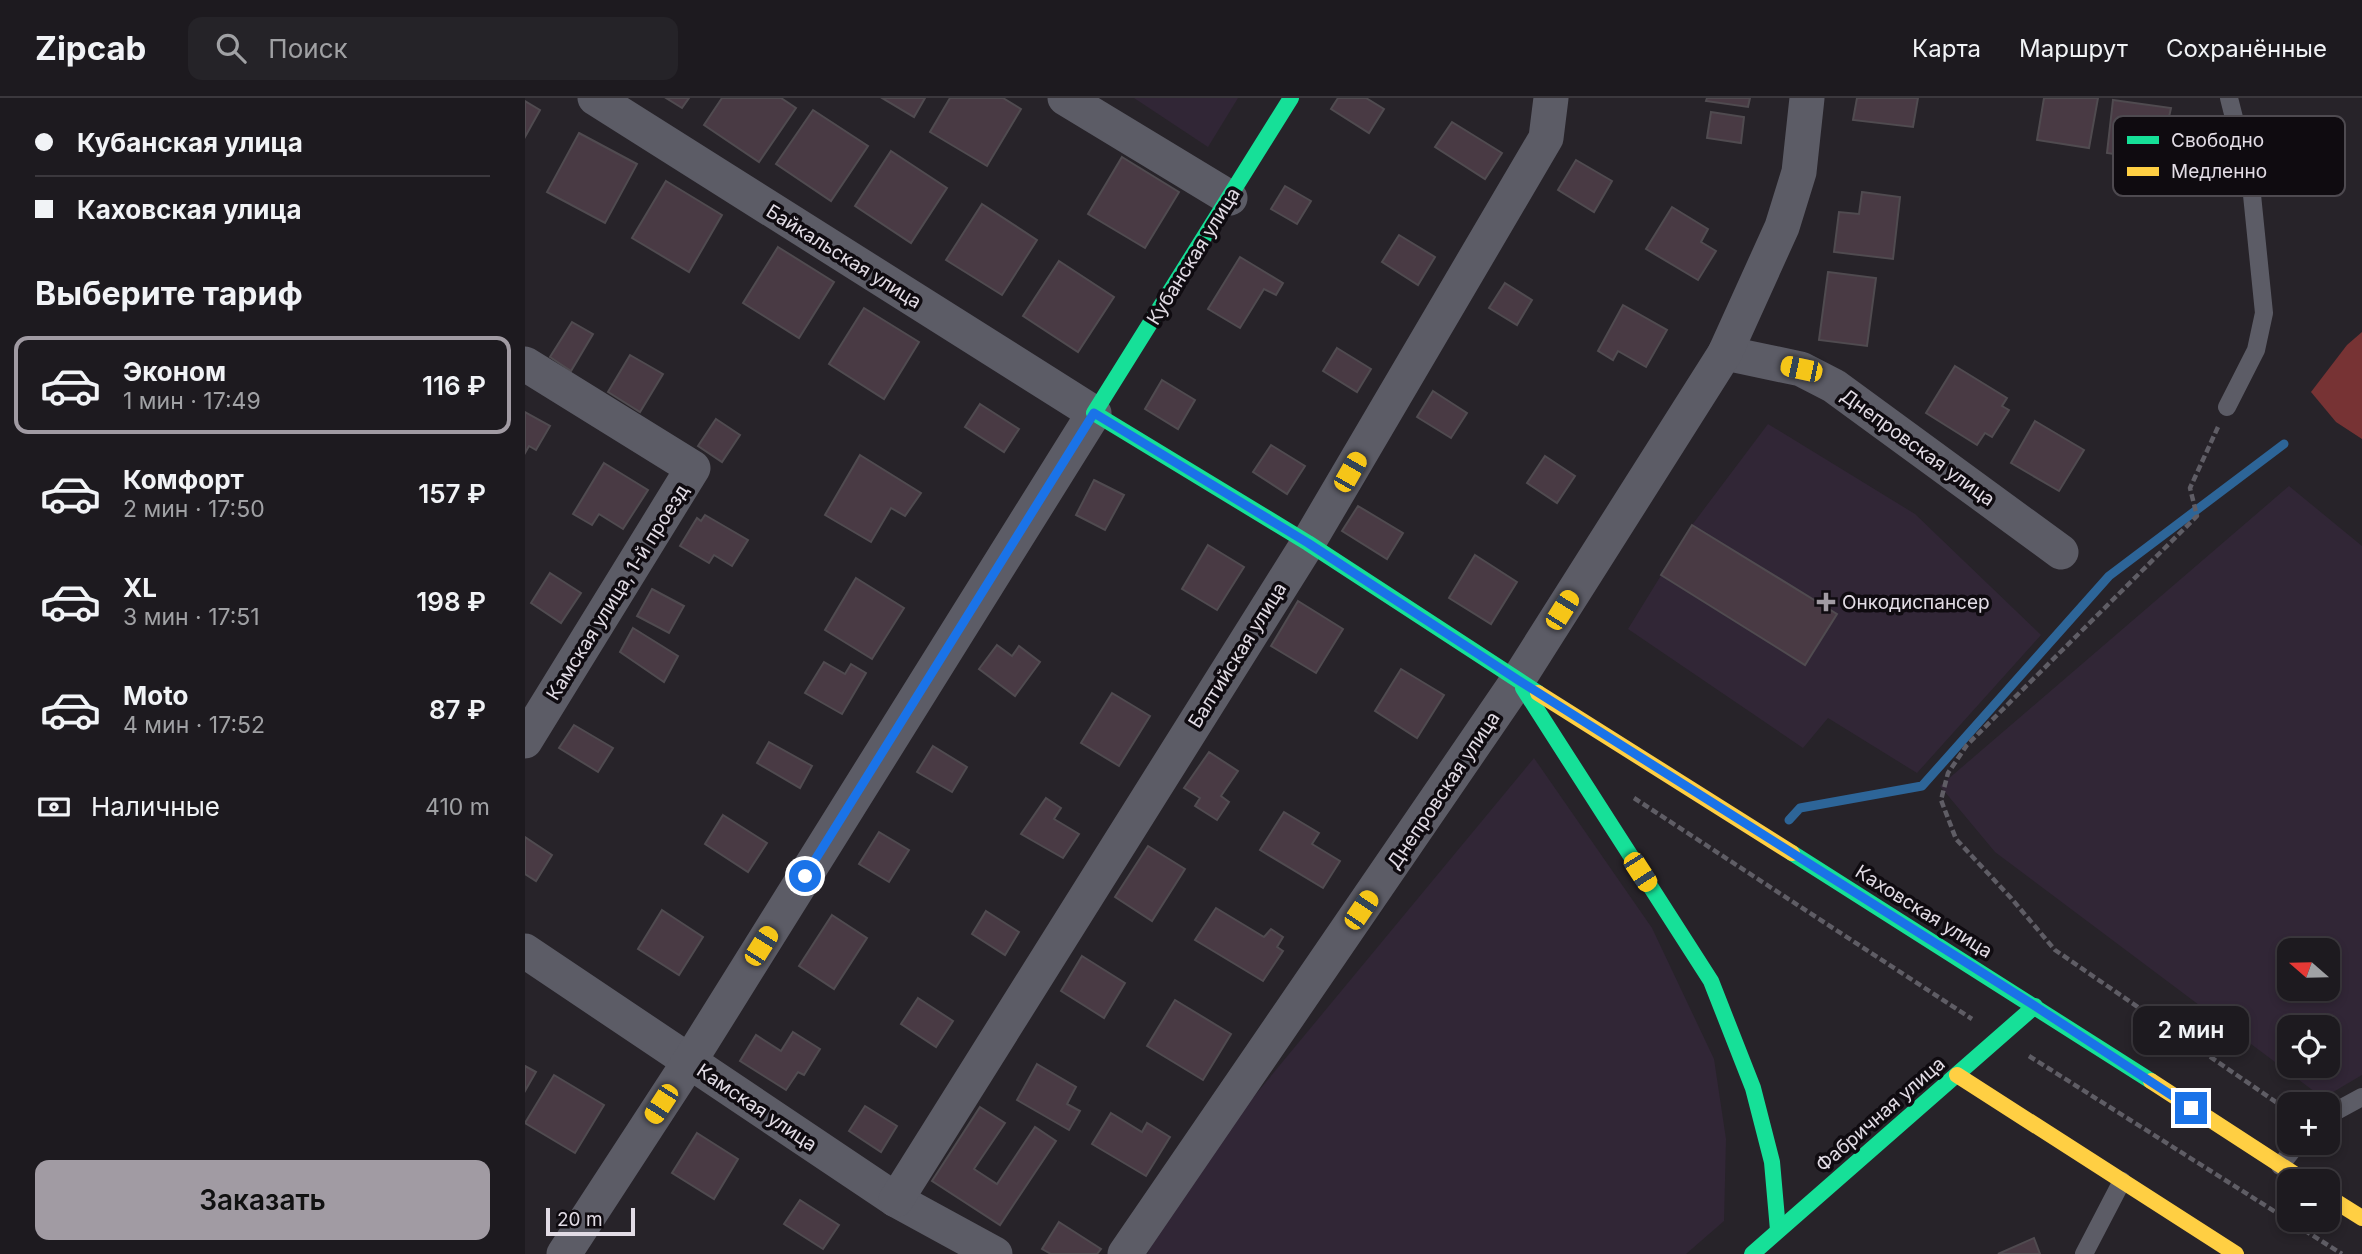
<!DOCTYPE html>
<html lang="ru">
<head>
<meta charset="utf-8">
<style>
	body { margin:0; font-family:Inter,sans-serif; background:#252328; color:#f1f3f6; height:100vh; display:flex; flex-direction:column; font-size:26px; white-space:nowrap }
	* { box-sizing:border-box; margin:0 }
	p { font-size:23px; color:#a0a1a4 }
	.icon { flex:none; width:38px; height:38px; fill:none; stroke:currentColor; stroke-width:2; stroke-linecap:round; stroke-linejoin:round }
	.map { position:relative; flex:1; overflow:hidden }
	.sheet { display:flex; flex-direction:column; background:#1d1a1f; width:525px }
	.sheet>* { flex:none }
	.guide { display:grid; align-content:center; height:154px; padding:0 35px; background:#1d1a1f }
	.needle { width:46px; rotate:290deg }
	.buttons { position:absolute; left:1752px; top:840px; display:grid; gap:14px }
	.buttons a { display:grid; place-items:center; width:63px; height:63px; border-radius:14px; background:#1d1a1f; box-shadow:0 4px 10px #0003,0 0 0 2px #3b383d; font-size:35px }
	.scale { position:absolute; left:21px; bottom:18px; width:89px; box-sizing:border-box; padding-left:7px; border:4px solid #e2dce5; border-top:0; font-size:19px; line-height:24px; white-space:nowrap; color:#e2dce5; -webkit-text-stroke:5px #0f0b10; paint-order:stroke }
	.end { position:absolute; width:32px; height:32px; margin:-16px; border:9px solid #1a73e8; background:#fff; box-shadow:0 0 0 4px #fff }
	.from { border-radius:50% }
	.bubble { position:absolute; height:49px; border-radius:14px; background:#1d1a1f; box-shadow:0 4px 10px #0003,0 0 0 2px #3b383d; font-size:23px; font-weight:600; line-height:49px; text-align:center }
	.car { position:absolute; width:21px; height:42px; margin:-21px -10px; border-radius:9px; box-shadow:0 0 5px 2px #0007; background:linear-gradient(#f5c518 24%,#345 0 40%,#f5c518 0 76%,#345 0 86%,#f5c518 0) }
	.guide b { display:flex; align-items:center; gap:24px; height:66px; font-size:26px }
	.guide b+b { border-top:2px solid #3b383d }
	.guide i { width:18px; height:18px; background:#f1f3f6 }
	ul { padding:0; list-style:none }
	li { display:flex; align-items:center; gap:21px; height:98px; margin:0 14px 10px; padding:0 21px; border:4px solid transparent; border-radius:14px }
	li div { flex:1 }
	li b { display:block; font-size:26px }
	li em { font-style:normal; font-weight:600 }
	li.on { border-color:#a19ba3 }
	li>.icon { width:63px; height:63px; stroke-width:1.5 }
	h2 { padding:0 35px; font-size:32px; line-height:84px }
	.pay { display:flex; align-items:center; gap:18px; height:77px; padding:0 35px; font-size:26px }
	.pay p { margin-inline-start:auto }
	.button { display:flex; gap:14px; margin-top:auto; padding:14px 35px }
	.button a { flex:1; height:80px; border-radius:14px; background:#a19ba3; color:#111; font-size:28px; font-weight:600; line-height:80px; text-align:center }
	header { display:flex; align-items:center; gap:42px; box-sizing:border-box; height:98px; padding:0 35px; background:#1d1a1f; border-bottom:2px solid #3b383d }
	header strong { font-size:33px }
	nav { display:flex; gap:38px; margin-inline-start:auto; font-size:24px }
	.search { width:490px; height:63px; background:#252328; display:flex; align-items:center; gap:18px; box-sizing:border-box; padding:0 24px; border-radius:14px; color:#a0a1a4; font-size:26px }
	main { display:flex; flex:1; min-height:0 }
	.map>svg:first-child { display:block }
	.built { fill:#312636; fill-rule:evenodd }
	.forest { fill:#773334 }
	.lines { fill:none; stroke-linecap:round; stroke-linejoin:round }
	.stream { stroke:#2d6598; stroke-width:9 }
	.building { fill:#493a44; stroke:#504b50; stroke-width:2 }
	.path { stroke:#5f5d65; stroke-width:4.5; stroke-dasharray:7 3.5; stroke-linecap:butt }
	.lane { stroke:#5c5c66; stroke-width:18 }
	.street { stroke:#5c5c66; stroke-width:35 }
	.fast { stroke:#16e098; stroke-width:16 }
	.slow { stroke:#ffcf43; stroke-width:16 }
	.route { stroke:#1a73e8; stroke-width:9 }
	.poi-dot { fill:#a19ba3; stroke:#0f0b10; stroke-width:2.5 }
	.labels { text-anchor:middle; stroke-width:7; stroke-linejoin:round; paint-order:stroke }
	.street-label { font-size:19px; fill:#e2dce5; stroke:#0f0b10 }
	.poi-label { font-size:19px; fill:#e2dce5; stroke:#0f0b10; text-anchor:start }
	.key { fill:#0f0b10; stroke:#4e4a50; stroke-width:2 }
	.key-label { font-size:19px; fill:#e2dce5 }
</style>
</head>
<body>
<header>
<strong>Zipcab</strong>
<div class="search"><svg class="icon" aria-label="search" viewBox="0 0 24 24"><circle cx="10" cy="10" r="6"/><path d="M15 15l6 6"/></svg>Поиск</div>
<nav><a>Карта</a><a>Маршрут</a><a>Сохранённые</a></nav>
</header>
<main>
<section class="sheet">
<div class="guide">
<b><i class="from"></i>Кубанская улица</b>
<b><i></i>Каховская улица</b>
</div>
<h2>Выберите тариф</h2>
<ul>
<li class="on"><svg class="icon" aria-label="car" viewBox="0 0 24 24"><path d="M5 17H2v-5l4-1 3-4h7l3 4 3 1v5h-3M9 17h6M6 11h13"/><circle cx="7" cy="17" r="2"/><circle cx="17" cy="17" r="2"/></svg><div><b>Эконом</b><p>1 мин · 17:49</p></div><em>116 ₽</em></li>
<li><svg class="icon" aria-label="car" viewBox="0 0 24 24"><path d="M5 17H2v-5l4-1 3-4h7l3 4 3 1v5h-3M9 17h6M6 11h13"/><circle cx="7" cy="17" r="2"/><circle cx="17" cy="17" r="2"/></svg><div><b>Комфорт</b><p>2 мин · 17:50</p></div><em>157 ₽</em></li>
<li><svg class="icon" aria-label="car" viewBox="0 0 24 24"><path d="M5 17H2v-5l4-1 3-4h7l3 4 3 1v5h-3M9 17h6M6 11h13"/><circle cx="7" cy="17" r="2"/><circle cx="17" cy="17" r="2"/></svg><div><b>XL</b><p>3 мин · 17:51</p></div><em>198 ₽</em></li>
<li><svg class="icon" aria-label="car" viewBox="0 0 24 24"><path d="M5 17H2v-5l4-1 3-4h7l3 4 3 1v5h-3M9 17h6M6 11h13"/><circle cx="7" cy="17" r="2"/><circle cx="17" cy="17" r="2"/></svg><div><b>Moto</b><p>4 мин · 17:52</p></div><em>87 ₽</em></li>
</ul>
<div class="pay"><svg class="icon" aria-label="cash" viewBox="0 0 24 24"><path d="M3 7h18v10H3z"/><circle cx="12" cy="12" r="2"/></svg>Наличные<p>410 m</p></div>
<div class="button"><a>Заказать</a></div>
</section>
<div class="map">
<svg width="1837" height="1156" viewBox="0 0 1837 1156">
	<rect width="100%" height="100%" fill="#272329"/>
	<g class="built">
		<polygon points="609,0 713,0 683,49"/>
		<polygon points="1243,326 1390,416 1516,537 1392,675 1303,620 1278,650 1103,531 1167,427"/>
		<path d="M1764,388L1837,448V977L1798,1000L1470,754L1415,688ZM1764,852H1802V891H1764ZM1764,929H1802V968H1764Z"/>
		<polygon points="1009,660 1127,830 1189,961 1201,1041 1199,1123 1161,1156 622,1156 659,1083"/>
	</g>
	<polygon class="forest" points="1837,234 1837,341 1811,324 1786,294 1822,247"/>
	<g class="lines">
		<polyline class="stream" points="1264,722 1275,710 1397,688 1584,478 1759,346"/>
	</g>
	<g class="building">
		<polygon points="141,0 164,0 157,10"/>
		<polygon points="197,0 256,0 271,10 234,64 179,27"/>
		<polygon points="357,0 400,0 389,19"/>
		<polygon points="425,0 478,0 496,11 462,68 405,34"/>
		<polygon points="813,0 841,0 859,11 844,35 806,11"/>
		<polygon points="1182,0 1225,0 1223,9 1181,3"/>
		<polygon points="1332,0 1393,0 1388,29 1328,22"/>
		<polygon points="1519,0 1573,0 1564,50 1512,42"/>
		<polygon points="1588,2 1646,10 1641,32 1653,33 1647,65 1582,55"/>
		<polygon points="0,3 15,12 0,39"/>
		<polygon points="288,12 343,48 306,103 251,66"/>
		<polygon points="1186,14 1219,19 1216,45 1182,40"/>
		<polygon points="927,24 977,55 960,81 910,49"/>
		<polygon points="54,35 112,66 80,125 22,94"/>
		<polygon points="366,53 422,90 386,145 330,108"/>
		<polygon points="597,59 654,94 620,150 563,116"/>
		<polygon points="1051,62 1087,83 1069,114 1033,92"/>
		<polygon points="141,83 197,117 164,174 107,140"/>
		<polygon points="760,88 786,103 772,126 746,111"/>
		<polygon points="1337,94 1375,99 1368,161 1309,154 1314,114 1334,116"/>
		<polygon points="457,106 512,142 477,197 421,162"/>
		<polygon points="1147,109 1183,131 1176,144 1191,153 1173,182 1121,151"/>
		<polygon points="874,137 910,159 893,187 857,164"/>
		<polygon points="253,149 309,184 274,240 218,205"/>
		<polygon points="715,159 758,185 751,197 739,191 715,230 683,211"/>
		<polygon points="534,163 589,199 553,254 498,218"/>
		<polygon points="1303,174 1351,180 1342,248 1294,242"/>
		<polygon points="980,185 1007,202 992,227 964,210"/>
		<polygon points="1098,207 1142,232 1121,269 1093,253 1088,262 1073,253"/>
		<polygon points="339,210 394,244 359,301 304,266"/>
		<polygon points="47,224 68,236 46,273 25,259"/>
		<polygon points="812,250 846,271 832,294 798,273"/>
		<polygon points="105,257 138,276 115,314 83,294"/>
		<polygon points="1430,268 1482,300 1477,308 1484,312 1467,339 1460,335 1452,347 1401,315"/>
		<polygon points="637,282 670,302 653,331 620,311"/>
		<polygon points="908,293 942,315 926,340 892,319"/>
		<polygon points="455,306 494,331 479,354 440,329"/>
		<polygon points="0,314 25,328 11,352 4,348 0,355"/>
		<polygon points="191,321 215,337 197,364 173,348"/>
		<polygon points="1510,323 1559,352 1534,393 1486,365"/>
		<polygon points="746,347 780,368 762,396 728,374"/>
		<polygon points="335,357 396,395 380,418 366,410 346,444 300,417"/>
		<polygon points="1020,358 1050,378 1032,405 1002,385"/>
		<polygon points="79,365 123,392 98,431 74,416 67,427 48,416"/>
		<polygon points="569,382 599,397 580,432 551,417"/>
		<polygon points="833,408 878,435 862,461 817,433"/>
		<polygon points="180,417 223,442 207,468 189,457 184,465 155,448 172,420 176,423"/>
		<polygon points="1167,427 1312,516 1280,567 1136,477"/>
		<polygon points="683,447 719,469 692,512 657,491"/>
		<polygon points="950,457 992,484 966,526 924,500"/>
		<polygon points="25,475 56,495 36,525 6,505"/>
		<polygon points="331,480 379,510 347,561 300,532"/>
		<polygon points="127,491 159,508 144,535 112,518"/>
		<polygon points="773,503 818,531 791,575 746,548"/>
		<polygon points="108,530 153,558 139,584 95,554"/>
		<polygon points="472,547 487,558 494,548 515,564 490,598 454,571"/>
		<polygon points="299,564 320,576 326,566 341,575 317,616 280,595"/>
		<polygon points="876,571 919,597 892,640 850,613"/>
		<polygon points="587,595 625,618 594,668 556,645"/>
		<polygon points="49,627 88,650 73,674 34,650"/>
		<polygon points="244,644 287,668 275,690 232,665"/>
		<polygon points="408,648 442,669 427,694 392,674"/>
		<polygon points="684,654 713,673 696,698 704,704 692,722 670,708 675,700 659,690"/>
		<polygon points="521,700 536,710 529,721 554,736 538,760 496,736"/>
		<polygon points="759,714 794,735 787,746 815,763 798,790 735,752"/>
		<polygon points="198,717 242,745 223,774 180,746"/>
		<polygon points="354,734 384,752 364,784 334,766"/>
		<polygon points="0,739 27,757 11,783 0,776"/>
		<polygon points="623,748 660,771 627,823 590,799"/>
		<polygon points="691,810 739,839 746,831 758,839 752,849 758,853 738,883 670,842"/>
		<polygon points="137,812 178,839 154,877 113,851"/>
		<polygon points="461,813 494,834 480,857 447,836"/>
		<polygon points="307,817 342,840 309,891 274,868"/>
		<polygon points="557,858 600,885 579,920 536,893"/>
		<polygon points="393,900 428,923 411,949 376,926"/>
		<polygon points="650,902 706,936 678,982 622,948"/>
		<polygon points="268,934 295,951 279,977 273,974 261,992 215,963 231,937 256,953"/>
		<polygon points="512,966 551,989 542,1006 555,1013 544,1032 492,1002"/>
		<polygon points="0,968 11,974 0,993"/>
		<polygon points="29,977 79,1007 50,1055 0,1025"/>
		<polygon points="340,1008 372,1028 356,1054 324,1033"/>
		<polygon points="455,1009 480,1025 449,1071 472,1086 510,1029 531,1043 475,1127 407,1083"/>
		<polygon points="586,1015 617,1034 622,1025 645,1039 621,1078 567,1046"/>
		<polygon points="172,1035 213,1061 189,1101 147,1075"/>
		<polygon points="275,1102 314,1127 298,1151 259,1126"/>
		<polygon points="534,1124 576,1151 572,1156 526,1156 517,1151"/>
		<polygon points="1509,1140 1515,1156 1473,1156"/>
	</g>
	<g class="lines">
		<g class="path">
			<polyline points="1693,329 1665,390 1672,418 1442,647 1423,675 1416,702 1431,741 1486,800 1530,852 1764,1013"/>
			<polyline points="1109,700 1447,921"/>
			<polyline points="1504,958 1817,1156"/>
		</g>
		<g class="lane">
			<polyline points="1702,309 1731,252 1739,215 1726,87 1704,0"/>
			<polyline points="1802,1018 1837,999"/>
			<polyline points="1755,1068 1773,1045"/>
			<polyline points="1559,1156 1597,1083"/>
		</g>
		<g class="street">
			<polyline points="540,0 705,100"/>
			<polyline points="1200,255 1276,271 1309,288 1536,454"/>
			<polyline points="0,266 168,370 0,643"/>
			<polyline points="0,853 371,1102 470,1156"/>
			<polyline points="371,1102 783,445 1021,40 1026,0"/>
			<polyline points="39,1156 164,964 569,315 70,0"/>
			<polyline points="600,1156 993,582 1200,255 1257,129 1274,74 1282,0"/>
		</g>
		<g class="fast">
			<polyline points="766,0 569,315 783,445 1013,595"/>
			<polyline points="998,590 1186,883 1228,990 1247,1064 1253,1132"/>
			<polyline points="1267,755 1626,983"/>
			<polyline points="1227,1156 1510,908"/>
		</g>
		<g class="slow">
			<polyline points="1013,595 1267,755"/>
			<polyline points="1432,977 1711,1156"/>
			<polyline points="1626,983 1780,1083"/>
			<polyline points="1802,1098 1837,1120"/>
		</g>
	</g>
	<g class="lines">
		<polyline class="route" points="280,778 569,315 783,445 993,582 1510,908 1666,1010"/>
	</g>
	<path class="poi-dot" d="M1297.5 493.5h7v7h7v7h-7v7h-7v-7h-7v-7h7z"/>
	<g class="labels">
		<g class="street-label">
			<text transform="translate(319 158) rotate(32)" y="7">Байкальская улица</text>
			<text transform="translate(668 158) rotate(-58)" y="7">Кубанская улица</text>
			<text transform="translate(1393 349) rotate(36)" y="7">Днепровская улица</text>
			<text transform="translate(92 494) rotate(-58)" y="7">Камская улица, 1-й проезд</text>
			<text transform="translate(712 557) rotate(-58)" y="7">Балтийская улица</text>
			<text transform="translate(918 692) rotate(-56)" y="7">Днепровская улица</text>
			<text transform="translate(1399 813) rotate(32)" y="7">Каховская улица</text>
			<text transform="translate(232 1009) rotate(34)" y="7">Камская улица</text>
			<text transform="translate(1355 1016) rotate(-41)" y="7">Фабричная улица</text>
		</g>
		<g class="poi-label">
			<text x="1317" y="511">Онкодиспансер</text>
		</g>
	</g>
	<rect x="1588" y="18" width="232" height="80" rx="10" class="key"/>
	<rect x="1602" y="38" width="32" height="8" fill="#16e098"/>
	<rect x="1602" y="69" width="32" height="9" fill="#ffcf43"/>
	<g class="key-label">
		<text x="1646" y="49">Свободно</text>
		<text x="1646" y="80">Медленно</text>
	</g>
</svg>
<div class="buttons">
<a><svg class="needle" viewBox="-14 -14 28 28"><path d="M0-13l5 13h-10z" fill="#e53935"/><path d="M0 13l5-13h-10z" fill="#a0a1a4"/></svg></a>
<a><svg class="icon" aria-label="locate" viewBox="0 0 24 24"><circle cx="12" cy="12" r="6"/><path d="M12 2v4M12 18v4M2 12h4M18 12h4"/></svg></a>
<a>+</a>
<a>−</a>
</div>
<div class="scale">20 m</div>
<i class="end from" style="left:280px;top:778px"></i>
<i class="end" style="left:1666px;top:1010px"></i>
<div class="bubble" style="left:1608px;top:908px;width:116px">2 мин</div>
<i class="car" style="left:1276px;top:271px;rotate:282deg"></i>
<i class="car" style="left:825px;top:374px;rotate:30deg"></i>
<i class="car" style="left:1037px;top:512px;rotate:32deg"></i>
<i class="car" style="left:1115px;top:774px;rotate:147deg"></i>
<i class="car" style="left:836px;top:812px;rotate:34deg"></i>
<i class="car" style="left:236px;top:848px;rotate:32deg"></i>
<i class="car" style="left:136px;top:1006px;rotate:213deg"></i>
</div>
</main>
</body>
</html>
